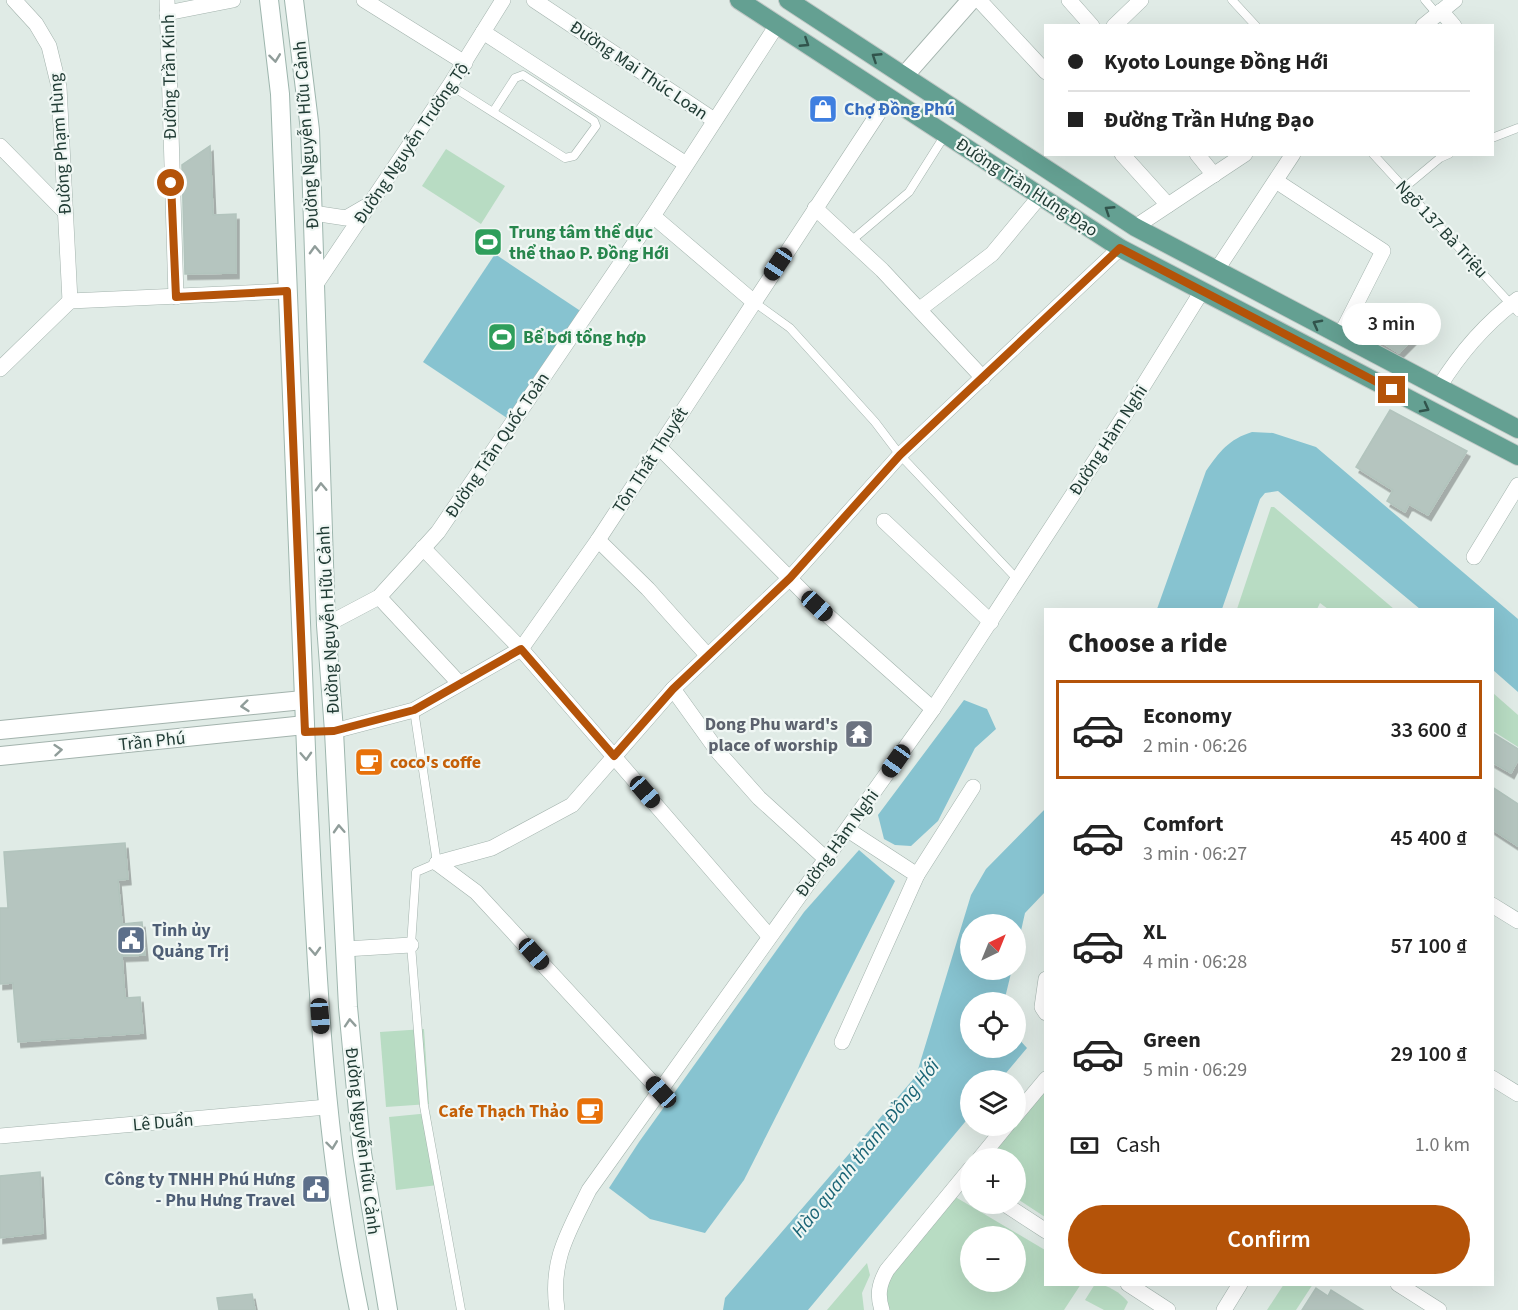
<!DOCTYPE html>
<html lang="en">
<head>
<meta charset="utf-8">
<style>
	body { margin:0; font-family:"Source Sans 3",sans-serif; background:#f6f6f6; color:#222; height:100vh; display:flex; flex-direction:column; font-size:22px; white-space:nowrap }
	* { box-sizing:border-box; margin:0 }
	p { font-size:20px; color:#767676 }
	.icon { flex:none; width:33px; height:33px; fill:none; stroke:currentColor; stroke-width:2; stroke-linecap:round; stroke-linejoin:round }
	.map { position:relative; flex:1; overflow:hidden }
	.sheet { position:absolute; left:1044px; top:608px; width:450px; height:678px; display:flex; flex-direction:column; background:#fff; border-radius:0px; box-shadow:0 6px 24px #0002 }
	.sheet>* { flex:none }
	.guide { position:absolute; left:1044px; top:24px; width:450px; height:132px; border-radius:0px; box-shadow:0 6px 24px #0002; display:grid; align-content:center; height:132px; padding:0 24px; background:#fff }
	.needle { width:39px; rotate:43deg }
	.tools { position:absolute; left:960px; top:914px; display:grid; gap:12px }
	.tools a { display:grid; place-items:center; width:66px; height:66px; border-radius:50%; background:#fff; box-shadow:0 6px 24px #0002; font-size:30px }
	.end { position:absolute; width:27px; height:27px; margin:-14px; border:8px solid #b45309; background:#fff; box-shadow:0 0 0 3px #fff }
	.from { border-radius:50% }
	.bubble { position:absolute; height:42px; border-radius:21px; background:#fff; box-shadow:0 6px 24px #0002; font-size:20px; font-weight:600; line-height:42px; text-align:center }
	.car { position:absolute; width:18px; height:36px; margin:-18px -9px; border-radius:8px; box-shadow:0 0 4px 2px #0007; background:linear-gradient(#222 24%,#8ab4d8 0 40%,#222 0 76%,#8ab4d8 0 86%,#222 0) }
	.guide b { display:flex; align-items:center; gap:21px; height:57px; font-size:22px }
	.guide b+b { border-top:2px solid #e0e0e0 }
	.guide i { width:15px; height:15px; background:#222 }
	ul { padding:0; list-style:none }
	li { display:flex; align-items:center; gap:18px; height:99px; margin:0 12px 9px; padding:0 12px; border:3px solid transparent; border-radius:0px }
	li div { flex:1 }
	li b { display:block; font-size:22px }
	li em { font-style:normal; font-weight:600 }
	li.active { border-color:#b45309 }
	li>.icon { width:54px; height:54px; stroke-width:1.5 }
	h2 { padding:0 24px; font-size:27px; line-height:72px }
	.pay { display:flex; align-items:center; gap:15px; height:66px; padding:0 24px; font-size:22px }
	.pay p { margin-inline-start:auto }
	.primary-button { display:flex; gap:12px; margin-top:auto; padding:12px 24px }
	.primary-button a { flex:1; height:69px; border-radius:36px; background:#b45309; color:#fff; font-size:24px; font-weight:600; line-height:69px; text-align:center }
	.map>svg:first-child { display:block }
	.green { fill:#b8dcc3; fill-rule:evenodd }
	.water { fill:#87c3d0 }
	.building { fill:#b5c5bf; stroke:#b2c4bd; stroke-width:1.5; filter:url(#shadow) }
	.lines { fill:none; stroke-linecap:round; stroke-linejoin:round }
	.service-casing { stroke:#a3b3ad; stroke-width:9 }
	.minor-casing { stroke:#a3b3ad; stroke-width:16 }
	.tertiary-casing { stroke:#a3b3ad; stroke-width:20 }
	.secondary-casing { stroke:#9eb6ae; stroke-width:20 }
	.primary-casing { stroke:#c1c8c6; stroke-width:20 }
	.service { stroke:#fff; stroke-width:8 }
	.minor { stroke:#fff; stroke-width:15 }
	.tertiary { stroke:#fff; stroke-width:18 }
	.secondary { stroke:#fff; stroke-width:18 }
	.primary { stroke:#64a092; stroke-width:18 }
	.oneway { stroke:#31544c }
	.oneway2 { stroke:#909d9a }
	.route { stroke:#b45309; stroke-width:8 }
	.labels { text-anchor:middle; stroke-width:4.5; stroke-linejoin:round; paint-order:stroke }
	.street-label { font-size:18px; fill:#203b34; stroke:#f0f7f4 }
	.shop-label { font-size:18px; font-weight:bold; fill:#366cbe; stroke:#f0f7f4; text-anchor:start }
	.leisure-label { font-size:18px; font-weight:bold; fill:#27864d; stroke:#f0f7f4; text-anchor:start }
	.worship-label { font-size:18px; font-weight:bold; fill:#5b616d; stroke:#f0f7f4; text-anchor:end }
	.food-label { font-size:18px; font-weight:bold; fill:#c56008; stroke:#f0f7f4; text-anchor:start }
	.service-label { font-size:18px; font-weight:bold; fill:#4e5e75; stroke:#f0f7f4; text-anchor:start }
	.water-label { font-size:20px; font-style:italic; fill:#1b6576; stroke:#f0f7f4 }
</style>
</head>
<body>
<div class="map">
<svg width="1518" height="1310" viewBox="0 0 1518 1310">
	<defs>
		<filter id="shadow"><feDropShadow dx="3" dy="5.5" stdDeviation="0" flood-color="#0004"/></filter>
	</defs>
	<rect width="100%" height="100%" fill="#e0ebe6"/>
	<g class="green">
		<polygon points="446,149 505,186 481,224 422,186"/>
		<polygon points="1271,507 1274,507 1394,609 1328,609 1320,603 1317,609 1237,609"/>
		<polygon points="1493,693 1518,715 1518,747 1493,731"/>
		<polygon points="424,1029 429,1104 386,1107 380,1032"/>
		<polygon points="1045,1086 1045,1217 1016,1198 1016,1158 987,1158"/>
		<polygon points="430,1113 438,1185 396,1190 389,1117"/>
		<path d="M952,1195L1045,1250L1046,1284H1081L1064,1310H887L883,1286ZM970,1236H1016V1281H970Z"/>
		<polygon points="867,1263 870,1275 862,1293 864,1310 827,1310"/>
		<path d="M1095,1284C1107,1284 1121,1293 1128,1302L1124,1310H1104L1085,1300Z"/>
		<polygon points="1284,1284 1313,1284 1296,1310 1267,1310"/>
	</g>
	<g class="water">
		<polygon points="495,254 582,312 510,420 423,362"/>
		<path d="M1252,432L1273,433L1316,447L1518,619V692L1493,670L1492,609H1420L1278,491L1265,493L1260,499L1222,609H1157L1206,471C1219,452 1229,439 1252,432Z"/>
		<polygon points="964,700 987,709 996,729 975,748 938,821 911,846 895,845 884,839 878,815"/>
		<polygon points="1045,809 1045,892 1025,913 1016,953 1016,924 970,924 970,969 1012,969 1004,1002 970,1002 970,1047 1016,1047 1016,1036 1027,1048 1000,1080 970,1080 970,1116 808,1310 723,1310 725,1298 916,1076 971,895 986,869"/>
		<polygon points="859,850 895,881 744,1180 705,1233 650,1219 609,1188 639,1142 804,912"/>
	</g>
	<g class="building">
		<polygon points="210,146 213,215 236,214 236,273 185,274 182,165"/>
		<polygon points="1398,315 1405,323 1403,325 1416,336 1399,353 1375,338"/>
		<polygon points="1390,410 1467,451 1428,515 1409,504 1405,512 1387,501 1393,490 1356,467"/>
		<polygon points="1492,733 1518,749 1518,760 1511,773 1492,762"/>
		<polygon points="1492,787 1518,804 1518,846 1492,829"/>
		<polygon points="125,843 128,879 118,880 122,924 142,922 145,955 122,956 125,998 140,997 143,1033 18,1042 13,983 0,984 0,908 8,908 4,852"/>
		<polygon points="40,1172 43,1233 0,1238 0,1176"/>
		<polygon points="1316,1288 1328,1296 1331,1290 1363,1310 1302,1310"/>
		<polygon points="252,1294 255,1310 219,1310 217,1298"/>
	</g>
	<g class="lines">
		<g class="service-casing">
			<g id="service">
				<polyline points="1232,0 1256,26"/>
				<polyline points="1425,0 1437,14"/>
				<polyline points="450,85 565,158 574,156 596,126 594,121 523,75 515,78 493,112"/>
				<polyline points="1492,138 1518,128"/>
				<polyline points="1373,154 1518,312"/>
				<polyline points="1404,188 1440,158 1449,154"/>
				<polyline points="851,241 909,192 945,135"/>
				<polyline points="754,302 790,328 875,422 900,455 1018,580"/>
				<polyline points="414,710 437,863 416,872 411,945 424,1106 461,1310"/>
			</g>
		</g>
		<g class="minor-casing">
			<g id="minor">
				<polyline points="14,0 36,24 49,46 59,87 70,301"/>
				<polyline points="167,0 176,297"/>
				<polyline points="364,0 465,63"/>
				<polyline points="534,0 714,120"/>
				<polyline points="979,0 1046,72"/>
				<polyline points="1069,0 1092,26"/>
				<polyline points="1441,11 1454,26"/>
				<polyline points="167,13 233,0"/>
				<polyline points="1114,26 1141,0"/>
				<polyline points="1423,26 1455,0"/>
				<polyline points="483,32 686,164"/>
				<polyline points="0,146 65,212"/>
				<polyline points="1122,154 1168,205"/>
				<polyline points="1197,154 1214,175"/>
				<polyline points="1276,181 1383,251 1340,336"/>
				<polyline points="815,208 882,270 983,378"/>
				<polyline points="313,213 346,218 365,207"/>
				<polyline points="653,216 754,302"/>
				<polyline points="1135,227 1245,154"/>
				<polyline points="1216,271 1293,154"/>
				<polyline points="316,284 450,85 503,0"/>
				<polyline points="70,301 287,291"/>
				<polyline points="920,309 992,254 1041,195"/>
				<polyline points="0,369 70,301"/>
				<path d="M1439,387C1460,353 1486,323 1518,299"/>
				<polyline points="658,446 817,606 933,709"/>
				<polyline points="884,521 991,622"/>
				<polyline points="598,540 648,589 707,655"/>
				<polyline points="423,548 521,649 769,936"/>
				<polyline points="1474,557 1518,485"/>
				<polyline points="379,597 459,683"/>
				<polyline points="326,625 379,597 438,532 653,216 777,25"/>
				<polyline points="673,689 719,753 759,798 825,858"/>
				<polyline points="334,731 414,710 521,649 598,540 889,97"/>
				<polyline points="437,863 492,848 572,805 673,689 790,578 900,455 1120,248"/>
				<polyline points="437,863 476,892 661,1092"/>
				<polyline points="917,875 973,787"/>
				<polyline points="1492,905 1518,921"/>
				<polyline points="345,949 411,945"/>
				<polyline points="1046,979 1042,1007 1046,1013"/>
				<polyline points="842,1042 917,875 848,830"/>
				<polyline points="1492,1078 1518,1094"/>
				<polyline points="1016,1115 1046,1079"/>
				<polyline points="0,1136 327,1107"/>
				<polyline points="980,1158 1007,1125"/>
				<polyline points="1003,1203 1046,1231"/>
				<polyline points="1128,1284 1168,1310"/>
				<polyline points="1398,1284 1439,1310"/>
				<path d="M557,1310C550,1260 568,1233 589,1190L933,709L1130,407L1202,291"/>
				<path d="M882,1310C877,1295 879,1284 887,1270L970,1169"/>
				<polyline points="1224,1310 1240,1284"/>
			</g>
		</g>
		<g class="tertiary-casing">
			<g id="tertiary">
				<polyline points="905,75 971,0"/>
				<polyline points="0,730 303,700"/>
				<polyline points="0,756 305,725"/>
			</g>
		</g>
		<g class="secondary-casing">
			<g id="secondary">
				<path d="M269,0L280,94C289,320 297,547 307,774C316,954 322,1133 359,1310"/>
				<polyline points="294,0 310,130 326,625 334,731 348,1007 362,1153 388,1310"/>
			</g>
		</g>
		<g class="primary-casing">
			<g id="primary">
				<polyline points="739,0 1120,248 1518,456"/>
				<polyline points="788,0 1135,227 1518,429"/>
			</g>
		</g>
		<use href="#service" class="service"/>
		<use href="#minor" class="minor"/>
		<use href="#tertiary" class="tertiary"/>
		<use href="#secondary" class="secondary"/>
		<use href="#primary" class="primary"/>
	</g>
	<defs><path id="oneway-chevron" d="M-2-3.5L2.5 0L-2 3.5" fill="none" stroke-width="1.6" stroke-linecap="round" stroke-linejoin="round" transform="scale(1.5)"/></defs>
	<g class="oneway">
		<use href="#oneway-chevron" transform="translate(805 43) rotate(33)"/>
		<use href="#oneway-chevron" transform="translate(876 57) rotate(-147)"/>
		<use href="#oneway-chevron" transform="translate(1109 210) rotate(-147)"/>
		<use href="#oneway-chevron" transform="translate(1317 324) rotate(-152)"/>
		<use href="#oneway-chevron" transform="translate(1425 408) rotate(28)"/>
	</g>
	<g class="oneway2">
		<use href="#oneway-chevron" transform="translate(275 58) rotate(83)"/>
		<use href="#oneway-chevron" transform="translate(315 250) rotate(-92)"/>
		<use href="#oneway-chevron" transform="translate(321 487) rotate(-92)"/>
		<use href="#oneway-chevron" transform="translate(245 706) rotate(174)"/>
		<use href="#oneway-chevron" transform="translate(58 750) rotate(-5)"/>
		<use href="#oneway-chevron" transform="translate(306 756) rotate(87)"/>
		<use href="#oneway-chevron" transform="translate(339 829) rotate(-93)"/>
		<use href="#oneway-chevron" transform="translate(315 951) rotate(87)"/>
		<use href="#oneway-chevron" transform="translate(350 1023) rotate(-94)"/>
		<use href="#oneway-chevron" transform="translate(332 1145) rotate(83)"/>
	</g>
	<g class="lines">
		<polyline class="route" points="171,183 176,297 287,291 305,732 334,731 414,710 521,649 614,756 673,689 790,578 900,455 1120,248 1392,390"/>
	</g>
	<defs>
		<g id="shop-square" transform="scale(1.5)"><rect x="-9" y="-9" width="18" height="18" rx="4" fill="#3f7fe0" stroke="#f0f7f4"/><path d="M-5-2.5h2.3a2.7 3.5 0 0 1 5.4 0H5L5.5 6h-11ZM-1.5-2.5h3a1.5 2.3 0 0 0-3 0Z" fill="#fff"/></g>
		<g id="stadium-square" transform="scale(1.5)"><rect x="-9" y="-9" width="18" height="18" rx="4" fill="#2e9e5b" stroke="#f0f7f4"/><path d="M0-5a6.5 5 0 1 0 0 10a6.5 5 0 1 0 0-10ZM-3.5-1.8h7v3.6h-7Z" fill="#fff"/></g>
		<g id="temple-square" transform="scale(1.5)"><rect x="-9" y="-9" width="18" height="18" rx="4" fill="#6b7280" stroke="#f0f7f4"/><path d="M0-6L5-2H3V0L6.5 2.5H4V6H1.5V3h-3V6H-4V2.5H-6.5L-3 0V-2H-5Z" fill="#fff"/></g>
		<g id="cafe-square" transform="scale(1.5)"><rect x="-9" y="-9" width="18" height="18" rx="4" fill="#e8710a" stroke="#f0f7f4"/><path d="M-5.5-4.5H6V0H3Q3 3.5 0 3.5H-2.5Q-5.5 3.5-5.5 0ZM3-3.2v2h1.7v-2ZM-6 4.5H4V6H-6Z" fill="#fff"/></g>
		<g id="civic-square" transform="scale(1.5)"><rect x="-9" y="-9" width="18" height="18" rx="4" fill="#5c6f8a" stroke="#f0f7f4"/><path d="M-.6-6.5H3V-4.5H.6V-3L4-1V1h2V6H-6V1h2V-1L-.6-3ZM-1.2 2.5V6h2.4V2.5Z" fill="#fff"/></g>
	</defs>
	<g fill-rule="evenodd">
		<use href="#shop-square" x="823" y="109"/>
		<use href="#stadium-square" x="488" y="242"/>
		<use href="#stadium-square" x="502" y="337"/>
		<use href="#temple-square" x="859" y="734"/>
		<use href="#cafe-square" x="369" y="762"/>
		<use href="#civic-square" x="131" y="940"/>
		<use href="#cafe-square" x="590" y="1111"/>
		<use href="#civic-square" x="316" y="1189"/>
	</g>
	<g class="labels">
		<g class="street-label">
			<text transform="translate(639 70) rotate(34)" y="6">Đường Mai Thúc Loan</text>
			<text transform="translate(169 77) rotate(-91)" y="6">Đường Trần Kinh</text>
			<text transform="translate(306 135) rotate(-94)" y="6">Đường Nguyễn Hữu Cảnh</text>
			<text transform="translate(411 143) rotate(-56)" y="6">Đường Nguyễn Trường Tộ</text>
			<text transform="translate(60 144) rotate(-94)" y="6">Đường Phạm Hùng</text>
			<text transform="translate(1027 187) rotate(33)" y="6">Đường Trần Hưng Đạo</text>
			<text transform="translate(1442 229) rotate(47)" y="6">Ngõ 137 Bà Triệu</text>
			<text transform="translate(1108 440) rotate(-57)" y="6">Đường Hàm Nghi</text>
			<text transform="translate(497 445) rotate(-56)" y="6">Đường Trần Quốc Toản</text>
			<text transform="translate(650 460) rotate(-57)" y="6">Tôn Thất Thuyết</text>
			<text transform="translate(328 620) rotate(-93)" y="6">Đường Nguyễn Hữu Cảnh</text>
			<text transform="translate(152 741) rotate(-6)" y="6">Trần Phú</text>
			<text transform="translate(837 843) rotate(-54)" y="6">Đường Hàm Nghi</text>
			<text transform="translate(163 1122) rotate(-5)" y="6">Lê Duẩn</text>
			<text transform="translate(363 1141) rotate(83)" y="6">Đường Nguyễn Hữu Cảnh</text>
		</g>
		<g class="shop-label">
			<text x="844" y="115">Chợ Đồng Phú</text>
		</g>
		<g class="leisure-label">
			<text x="509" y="238">Trung tâm thể dục<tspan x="509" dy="21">thể thao P. Đồng Hới</tspan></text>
			<text x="523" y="343">Bể bơi tổng hợp</text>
		</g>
		<g class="worship-label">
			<text x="838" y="730">Dong Phu ward's<tspan x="838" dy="21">place of worship</tspan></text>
		</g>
		<g class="food-label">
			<text x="390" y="768">coco's coffe</text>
			<text x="569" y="1117" text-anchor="end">Cafe Thạch Thảo</text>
		</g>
		<g class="service-label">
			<text x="152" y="936">Tỉnh ủy<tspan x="152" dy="21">Quảng Trị</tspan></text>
			<text x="295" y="1185" text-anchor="end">Công ty TNHH Phú Hưng<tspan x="295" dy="21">- Phu Hưng Travel</tspan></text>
		</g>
		<g class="water-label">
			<text transform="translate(865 1148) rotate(-51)" y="7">Hào quanh thành Đồng Hới</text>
		</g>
	</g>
</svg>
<div class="tools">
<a><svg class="needle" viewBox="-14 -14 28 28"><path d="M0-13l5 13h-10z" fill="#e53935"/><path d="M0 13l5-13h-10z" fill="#767676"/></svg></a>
<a><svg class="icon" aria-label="locate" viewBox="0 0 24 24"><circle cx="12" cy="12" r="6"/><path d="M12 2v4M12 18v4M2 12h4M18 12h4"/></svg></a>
<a><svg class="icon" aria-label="layers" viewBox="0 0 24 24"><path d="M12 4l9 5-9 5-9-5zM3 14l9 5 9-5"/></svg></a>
<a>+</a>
<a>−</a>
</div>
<i class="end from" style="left:171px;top:183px"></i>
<i class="end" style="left:1392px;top:390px"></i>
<div class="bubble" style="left:1342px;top:303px;width:99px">3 min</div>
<i class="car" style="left:778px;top:264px;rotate:214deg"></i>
<i class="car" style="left:817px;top:606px;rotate:133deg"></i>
<i class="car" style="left:896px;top:761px;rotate:215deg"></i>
<i class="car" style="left:645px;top:792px;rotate:139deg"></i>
<i class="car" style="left:534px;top:954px;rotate:138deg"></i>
<i class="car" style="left:320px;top:1016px;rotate:176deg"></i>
<i class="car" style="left:661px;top:1092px;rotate:317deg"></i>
<div class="guide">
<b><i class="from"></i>Kyoto Lounge Đồng Hới</b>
<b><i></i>Đường Trần Hưng Đạo</b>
</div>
<section class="sheet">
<h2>Choose a ride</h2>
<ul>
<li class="active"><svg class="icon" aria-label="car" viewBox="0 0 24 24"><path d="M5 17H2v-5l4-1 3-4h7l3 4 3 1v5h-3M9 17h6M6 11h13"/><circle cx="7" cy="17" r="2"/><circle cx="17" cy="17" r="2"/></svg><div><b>Economy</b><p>2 min · 06:26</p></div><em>33 600 ₫</em></li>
<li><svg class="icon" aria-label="car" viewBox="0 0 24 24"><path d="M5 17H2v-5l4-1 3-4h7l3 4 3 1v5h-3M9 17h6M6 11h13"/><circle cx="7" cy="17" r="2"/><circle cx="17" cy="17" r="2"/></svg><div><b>Comfort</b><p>3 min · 06:27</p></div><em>45 400 ₫</em></li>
<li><svg class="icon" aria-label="car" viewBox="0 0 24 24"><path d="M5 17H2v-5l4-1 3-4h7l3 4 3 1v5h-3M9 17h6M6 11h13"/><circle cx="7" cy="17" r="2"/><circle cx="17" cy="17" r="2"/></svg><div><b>XL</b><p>4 min · 06:28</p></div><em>57 100 ₫</em></li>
<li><svg class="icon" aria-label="car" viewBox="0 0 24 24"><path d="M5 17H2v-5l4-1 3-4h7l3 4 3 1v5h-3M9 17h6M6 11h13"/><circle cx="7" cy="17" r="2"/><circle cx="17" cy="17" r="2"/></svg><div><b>Green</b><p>5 min · 06:29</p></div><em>29 100 ₫</em></li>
</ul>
<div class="pay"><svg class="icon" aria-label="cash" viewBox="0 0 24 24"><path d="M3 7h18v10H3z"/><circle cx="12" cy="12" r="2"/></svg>Cash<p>1.0 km</p></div>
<div class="primary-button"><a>Confirm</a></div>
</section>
</div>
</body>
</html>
